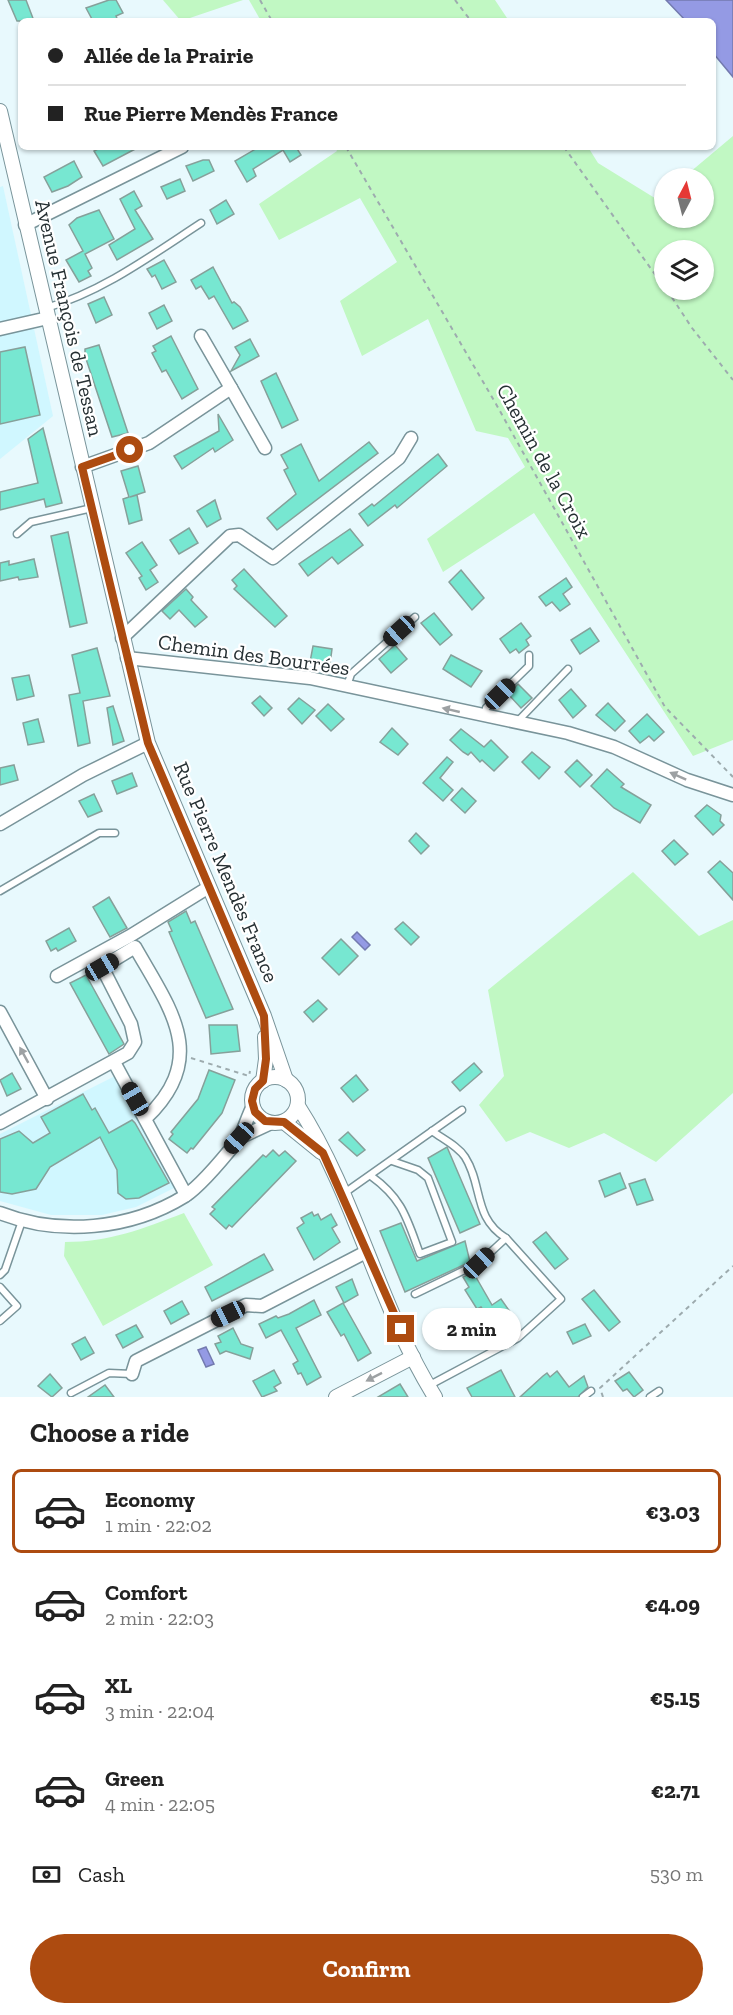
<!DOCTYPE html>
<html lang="en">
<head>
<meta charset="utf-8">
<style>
	body { margin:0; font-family:"Zilla Slab",serif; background:#f6f6f6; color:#222; height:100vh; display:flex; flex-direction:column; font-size:22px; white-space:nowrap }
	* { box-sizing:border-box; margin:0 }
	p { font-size:20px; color:#767676 }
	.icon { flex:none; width:33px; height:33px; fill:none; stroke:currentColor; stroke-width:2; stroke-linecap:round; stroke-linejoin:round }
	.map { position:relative; height:1397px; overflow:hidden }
	.details { display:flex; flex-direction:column; background:#fff; flex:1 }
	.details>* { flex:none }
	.banner { position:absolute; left:18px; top:18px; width:698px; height:132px; border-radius:9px; box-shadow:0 2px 4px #0004; display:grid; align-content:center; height:132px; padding:0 30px; background:#fff }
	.needle { width:39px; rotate:7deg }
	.fabs { position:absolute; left:654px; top:168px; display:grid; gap:12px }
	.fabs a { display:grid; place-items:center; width:60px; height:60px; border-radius:50%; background:#fff; box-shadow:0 2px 4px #0004; font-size:30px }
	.end { position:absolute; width:27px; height:27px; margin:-14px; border:8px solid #ad4b10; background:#fff; box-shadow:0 0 0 3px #fff }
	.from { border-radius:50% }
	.bubble { position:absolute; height:42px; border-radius:21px; background:#fff; box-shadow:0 2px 4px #0004; font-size:20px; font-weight:700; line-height:42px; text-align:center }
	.car { position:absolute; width:18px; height:36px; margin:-18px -9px; border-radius:8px; box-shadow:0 0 4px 2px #0007; background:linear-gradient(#222 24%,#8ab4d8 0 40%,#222 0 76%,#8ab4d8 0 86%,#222 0) }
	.banner b { display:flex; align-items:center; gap:21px; height:57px; font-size:22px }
	.banner b+b { border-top:2px solid #e0e0e0 }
	.banner i { width:15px; height:15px; background:#222 }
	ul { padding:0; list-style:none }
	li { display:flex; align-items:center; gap:18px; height:84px; margin:0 12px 9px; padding:0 18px; border:3px solid transparent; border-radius:9px }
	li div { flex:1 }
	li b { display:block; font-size:22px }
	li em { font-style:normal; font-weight:700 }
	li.current { border-color:#ad4b10 }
	li>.icon { width:54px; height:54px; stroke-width:1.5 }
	h2 { padding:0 30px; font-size:27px; line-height:72px }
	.pay { display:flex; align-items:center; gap:15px; height:66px; padding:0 30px; font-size:22px }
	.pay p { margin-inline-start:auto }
	.action { display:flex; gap:12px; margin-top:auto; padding:12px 30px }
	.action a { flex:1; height:69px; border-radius:36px; background:#ad4b10; color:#fff; font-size:24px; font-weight:700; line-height:69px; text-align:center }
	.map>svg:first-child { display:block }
	.built { fill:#d0f7ff }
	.green { fill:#c1f8c3; fill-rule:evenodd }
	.water { fill:#949ae4; stroke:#737aaf; stroke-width:1.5 }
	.building { fill:#77e7d1; stroke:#86a09a; stroke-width:1.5 }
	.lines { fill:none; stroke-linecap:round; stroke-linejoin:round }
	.service-casing { stroke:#79949a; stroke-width:9 }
	.minor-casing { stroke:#79949a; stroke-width:15 }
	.tertiary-casing { stroke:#79949a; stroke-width:16 }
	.path { stroke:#9dabae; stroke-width:2; stroke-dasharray:4.5 4.5; stroke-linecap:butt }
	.service { stroke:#fff; stroke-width:6 }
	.minor { stroke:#fff; stroke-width:12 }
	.tertiary { stroke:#fff; stroke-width:14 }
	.oneway { fill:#9da1a3 }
	.route { stroke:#ad4b10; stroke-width:8 }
	.labels { text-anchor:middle; stroke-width:4.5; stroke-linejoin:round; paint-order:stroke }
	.street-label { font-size:21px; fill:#252f32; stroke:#fff }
</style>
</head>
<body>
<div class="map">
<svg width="733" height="1397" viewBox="0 0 733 1397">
	<rect width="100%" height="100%" fill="#e8f9fd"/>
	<g class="built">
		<polygon points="3,186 53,416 0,459 0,187"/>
		<polygon points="117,1075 176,1187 136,1207 102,1215 51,1215 0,1201 0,1134"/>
	</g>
	<g class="green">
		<polygon points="163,0 243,0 181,21"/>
		<polygon points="249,0 495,0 509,21 261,21"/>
		<path d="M733,136V740L693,756L534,513L443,572L427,539L525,467L508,438L476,431L428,319L362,356L340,301L397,262L360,198L279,240L259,204L337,151L335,147H588L598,163L658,200L664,194V218H704V178H683ZM664,250H704V290H664Z"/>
		<polygon points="633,872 699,936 733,920 733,1093 656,1162 604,1133 569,1148 530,1132 506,1142 479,1105 504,1076 488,990"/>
		<path d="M184,1213L213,1265L103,1326L64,1256L65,1242C110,1242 142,1229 184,1213Z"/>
	</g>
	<g class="water">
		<polygon points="666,0 733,0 733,77 713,53 712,21 686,21"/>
		<polygon points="357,932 370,945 365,950 352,937"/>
		<polygon points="206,1347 214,1364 206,1367 198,1350"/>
	</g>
	<g class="building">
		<polygon points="8,0 26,0 34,21 17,21"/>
		<polygon points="109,0 116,0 123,13 116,16 118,21 93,21 86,8"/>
		<polygon points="102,147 139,147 103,166 94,151"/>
		<polygon points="259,147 296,147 301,155 290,162 283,150 253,169 256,176 247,182 235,161"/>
		<polygon points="203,160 209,160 214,171 193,181 186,166"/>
		<polygon points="74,161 82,177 68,186 52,192 44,177"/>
		<polygon points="180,179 185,191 167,199 161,187"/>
		<polygon points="134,191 142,206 135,210 153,239 117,260 109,245 135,229 120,199"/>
		<polygon points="226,200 234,214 217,224 210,210"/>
		<polygon points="99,210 114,239 85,254 92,268 88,271 91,276 79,282 66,260 83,251 69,225 77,218"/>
		<polygon points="164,260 176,282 162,289 155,275 152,277 147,269"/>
		<polygon points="213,267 232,303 234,302 240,307 248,321 233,329 214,296 209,299 201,286 196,289 191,280"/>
		<polygon points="104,297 112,315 96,323 88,304"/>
		<polygon points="164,305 172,321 157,329 149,313"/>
		<polygon points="171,336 198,389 182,399 166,370 162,372 152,353 156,351 153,346"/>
		<polygon points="250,339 259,356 231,371 240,355 235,347"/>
		<polygon points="99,345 128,433 112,437 85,356 85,349"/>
		<polygon points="25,347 40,415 0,424 0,352"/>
		<polygon points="276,373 298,420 282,428 261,381"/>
		<polygon points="218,414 233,440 215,452 213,448 182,469 174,456 219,431"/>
		<polygon points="43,428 62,503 46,507 44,499 0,510 0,492 38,483 28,439"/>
		<polygon points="369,442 378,453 277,530 267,518 296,494 284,470 288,468 281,455 301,444 319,481"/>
		<polygon points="438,454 447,466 397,508 395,505 368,526 359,514 372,504 374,506"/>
		<polygon points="138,466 145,492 130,497 137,495 142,520 129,524 123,499 129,497 121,471"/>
		<polygon points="215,500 221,519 207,527 197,511"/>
		<polygon points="189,528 198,543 179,554 170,540"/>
		<polygon points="350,529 363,545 338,564 332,557 308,576 299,564"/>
		<polygon points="68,532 87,623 70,627 51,536"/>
		<polygon points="142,542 157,565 150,570 158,582 146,590 139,578 142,576 126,553"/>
		<polygon points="34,559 38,577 19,580 18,577 0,581 0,563 9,561 9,565"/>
		<polygon points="244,569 287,616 275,627 234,589 237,586 232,580"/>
		<polygon points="461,570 484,598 472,610 449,582"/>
		<polygon points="566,578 572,587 563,594 570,604 560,611 552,602 546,606 539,597"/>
		<polygon points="186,589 193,597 191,600 207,617 195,627 179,610 170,619 162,611"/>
		<polygon points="434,613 452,635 440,645 421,623"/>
		<polygon points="521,623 531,636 526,640 529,645 519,653 516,649 510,653 500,639"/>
		<polygon points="590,628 599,641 580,654 571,640"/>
		<polygon points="395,645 407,659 391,673 379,659"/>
		<polygon points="313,646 332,649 330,664 310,662"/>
		<polygon points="97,648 110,696 83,701 90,743 78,746 69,695 80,693 72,655"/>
		<polygon points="451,655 482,671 471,687 443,669"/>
		<polygon points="29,675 34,696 17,700 12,678"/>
		<polygon points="518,684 532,698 521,708 508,694"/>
		<polygon points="571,689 586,706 573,718 559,700"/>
		<polygon points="260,696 272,708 264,716 252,703"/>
		<polygon points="299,698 315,710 302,724 288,709"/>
		<polygon points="608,703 625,721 615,731 596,715"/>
		<polygon points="328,704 344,719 331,731 316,716"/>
		<polygon points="113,706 124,741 113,745 107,708"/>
		<polygon points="647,714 664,732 654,741 649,736 640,743 629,731"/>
		<polygon points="38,719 44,742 28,745 23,723"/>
		<polygon points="392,728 408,744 398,755 380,742"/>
		<polygon points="461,729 484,747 491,740 508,757 494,771 482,760 480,762 471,752 468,755 463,752 450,740"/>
		<polygon points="532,752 550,767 539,779 522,762"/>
		<polygon points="447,757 453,762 440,778 453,790 443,801 423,783"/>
		<polygon points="577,760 592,775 580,787 565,772"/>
		<polygon points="14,765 18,780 0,785 0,768"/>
		<polygon points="607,769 624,784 621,787 651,805 640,823 614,808 591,786"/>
		<polygon points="132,773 137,786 117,794 112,781"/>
		<polygon points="462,788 476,801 465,813 451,800"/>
		<polygon points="94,794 102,811 88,817 79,801"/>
		<polygon points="707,805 721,815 720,821 724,825 713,835 695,816"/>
		<polygon points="416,833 429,846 421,854 409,841"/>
		<polygon points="674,840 688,854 675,865 662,851"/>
		<polygon points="720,861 733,873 733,900 708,872"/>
		<polygon points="109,897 127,928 110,937 93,907"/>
		<polygon points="186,911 191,923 195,921 233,1009 206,1018 169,932 172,931 168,922"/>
		<polygon points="403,922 419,937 411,945 395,929"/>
		<polygon points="69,928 76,941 58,951 56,948 51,951 46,941"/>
		<polygon points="341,939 358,956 339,975 322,958"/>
		<polygon points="86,975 124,1044 109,1054 70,983"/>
		<polygon points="318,1000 327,1009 313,1022 304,1012"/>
		<polygon points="209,1025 237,1025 240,1051 211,1054"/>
		<polygon points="474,1063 482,1072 460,1091 452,1082"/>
		<polygon points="209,1070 235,1080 222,1113 193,1149 191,1148 187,1153 169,1139 173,1134 171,1132 198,1099"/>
		<polygon points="12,1073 21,1089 7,1096 0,1080"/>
		<polygon points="356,1075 368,1090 353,1102 341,1088"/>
		<polygon points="83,1094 92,1110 95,1108 109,1133 132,1120 135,1123 169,1183 139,1198 126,1199 118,1193 117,1170 100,1137 50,1167 36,1189 12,1194 0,1192 0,1139 19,1131 33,1143 50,1133 41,1117"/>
		<polygon points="348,1132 365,1150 357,1156 339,1140"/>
		<polygon points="447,1147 480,1224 460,1233 428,1158"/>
		<polygon points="273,1150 279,1156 285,1151 296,1161 232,1227 229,1225 226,1229 210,1214 215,1209 212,1207 263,1155 266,1157"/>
		<polygon points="620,1173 626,1188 605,1197 599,1181"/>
		<polygon points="645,1179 653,1200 637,1205 629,1184"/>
		<polygon points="312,1212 314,1216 318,1214 321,1220 331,1214 337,1225 332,1228 340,1242 314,1260 297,1228 304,1223 301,1218"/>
		<polygon points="401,1223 417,1261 465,1241 470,1262 405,1292 380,1231"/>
		<polygon points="546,1232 568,1259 555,1269 533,1242"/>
		<polygon points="264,1254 273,1270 212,1301 205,1287"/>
		<polygon points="473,1272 492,1305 501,1299 513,1316 495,1328 481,1307 477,1309 465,1290 469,1287 463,1277"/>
		<polygon points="352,1279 358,1295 344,1303 336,1287"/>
		<polygon points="594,1290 620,1322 609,1331 582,1299"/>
		<polygon points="314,1300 321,1315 296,1328 321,1377 307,1385 301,1373 298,1374 293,1364 298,1361 281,1330 266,1338 259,1324 276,1316 278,1318 289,1314"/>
		<polygon points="182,1301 189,1314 171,1324 164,1311"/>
		<polygon points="343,1303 371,1353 358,1361 344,1334 341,1336 327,1312"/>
		<polygon points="585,1324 591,1336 573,1344 567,1332"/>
		<polygon points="136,1325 143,1337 123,1348 116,1335"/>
		<polygon points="233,1328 241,1344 253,1348 250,1359 226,1351 220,1354 215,1344 221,1342 218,1336"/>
		<polygon points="85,1337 94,1353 81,1360 72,1344"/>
		<polygon points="274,1370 281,1383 274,1387 277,1391 262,1397 253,1381"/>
		<polygon points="501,1370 515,1397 472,1397 467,1388"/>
		<polygon points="557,1371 569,1387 584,1376 588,1387 578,1397 520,1397 543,1376 547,1373 550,1377"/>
		<polygon points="629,1372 643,1390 634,1397 627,1389 623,1391 615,1381"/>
		<polygon points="50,1374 62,1388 52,1397 38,1386"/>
		<polygon points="400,1384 408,1397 378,1397"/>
		<polygon points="105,1385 114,1397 88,1397"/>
	</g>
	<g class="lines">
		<g class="service-casing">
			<g id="service">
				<path d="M46,308C102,292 152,255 201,223"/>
				<polyline points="17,534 31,522 92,508"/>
				<polyline points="347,686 351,674 415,617"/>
				<polyline points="485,715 486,708 529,666 529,655"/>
				<polyline points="517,722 568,669"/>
				<polyline points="0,891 99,833 115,833"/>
				<path d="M371,1176C403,1199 407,1219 420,1254L452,1242L428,1178L418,1170L392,1161"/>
				<polyline points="343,1194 462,1110"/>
				<polyline points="0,1275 5,1270 22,1221"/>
				<polyline points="0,1287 17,1306 0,1321"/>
				<path d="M415,1294L479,1263L506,1238C473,1218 483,1185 465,1157C458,1146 443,1139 432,1131"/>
				<polyline points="428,1386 518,1338 561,1299 506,1238"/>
				<polyline points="71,1393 109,1373 132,1374"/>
				<polyline points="583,1397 591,1391"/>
				<polyline points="650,1397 659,1391"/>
			</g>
		</g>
		<g class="minor-casing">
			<g id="minor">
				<polyline points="25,225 182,147"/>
				<polyline points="0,329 48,318"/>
				<polyline points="231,388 265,448"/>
				<polyline points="82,467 149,443 231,388 201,336"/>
				<polyline points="122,638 230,536 239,535 273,558 399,458 411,438"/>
				<polyline points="127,658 310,678 568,733 614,747 687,780 733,795"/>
				<polyline points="0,824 83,775 148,743"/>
				<polyline points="57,976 130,936 209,887"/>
				<polyline points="0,1012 47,1099"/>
				<polyline points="114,1062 186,1195"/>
				<path d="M0,1123L128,1053L135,1042L131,1024L102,967L135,947C170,1009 210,1057 146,1118"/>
				<polyline points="239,1138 271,1123"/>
				<path d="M0,1213C59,1236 130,1230 185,1196C200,1186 226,1155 238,1140C244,1131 247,1117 253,1106"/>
				<polyline points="132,1374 136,1361 246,1305 262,1306 366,1252"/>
			</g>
		</g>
		<g class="tertiary-casing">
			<g id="tertiary">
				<polyline points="0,111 148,743 264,1016 286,1080"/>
				<circle cx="275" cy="1100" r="23"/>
				<polyline points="263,1081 266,1059 265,1037"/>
				<path d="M298,1106C356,1196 378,1306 435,1397"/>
				<polyline points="284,1122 321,1152"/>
				<polyline points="336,1397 413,1357"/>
			</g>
		</g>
		<g class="path">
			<polyline points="260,0 272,21"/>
			<polyline points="455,0 471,21"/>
			<polyline points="346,147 496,404 665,707 733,777"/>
			<polyline points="564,147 664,287"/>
			<polyline points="667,290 692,328 733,380"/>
			<polyline points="191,1058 249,1076 250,1071"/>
			<polyline points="603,1397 600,1388 733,1266"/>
		</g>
		<use href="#service" class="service"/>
		<use href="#minor" class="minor"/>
		<use href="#tertiary" class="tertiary"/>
	</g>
	<defs><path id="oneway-solid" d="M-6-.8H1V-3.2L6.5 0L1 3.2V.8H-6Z" transform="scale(1.5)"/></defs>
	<g class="oneway">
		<use href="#oneway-solid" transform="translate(451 710) rotate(-167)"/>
		<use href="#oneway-solid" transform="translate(678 776) rotate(-156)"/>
		<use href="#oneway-solid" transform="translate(24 1055) rotate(-119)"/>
		<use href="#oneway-solid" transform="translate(374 1377) rotate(153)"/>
	</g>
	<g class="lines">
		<polyline class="route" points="130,450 82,467 148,743 264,1016 266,1059 263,1081 255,1089 252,1101 255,1112 265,1121 284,1122 323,1153 401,1329"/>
	</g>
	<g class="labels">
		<g class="street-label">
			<text transform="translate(69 318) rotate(77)" y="7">Avenue François de Tessan</text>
			<text transform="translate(544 461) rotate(61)" y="7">Chemin de la Croix</text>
			<text transform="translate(254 655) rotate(8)" y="7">Chemin des Bourrées</text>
			<text transform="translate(226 872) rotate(67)" y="7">Rue Pierre Mendès France</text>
		</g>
	</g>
</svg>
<div class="fabs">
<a><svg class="needle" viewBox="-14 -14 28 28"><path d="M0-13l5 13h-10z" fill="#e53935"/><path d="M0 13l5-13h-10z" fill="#767676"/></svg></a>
<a><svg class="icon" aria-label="layers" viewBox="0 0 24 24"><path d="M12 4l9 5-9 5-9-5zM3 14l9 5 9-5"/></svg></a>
</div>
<i class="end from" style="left:130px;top:450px"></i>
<i class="end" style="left:401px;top:1329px"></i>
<div class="bubble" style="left:422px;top:1308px;width:99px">2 min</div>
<i class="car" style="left:399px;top:631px;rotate:228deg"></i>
<i class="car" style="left:500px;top:694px;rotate:45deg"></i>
<i class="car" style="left:102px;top:967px;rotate:60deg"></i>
<i class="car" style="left:135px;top:1099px;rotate:330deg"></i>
<i class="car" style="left:239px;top:1138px;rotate:222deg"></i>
<i class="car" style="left:479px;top:1263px;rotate:46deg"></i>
<i class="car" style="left:228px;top:1314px;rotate:244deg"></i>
<div class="banner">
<b><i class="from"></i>Allée de la Prairie</b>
<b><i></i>Rue Pierre Mendès France</b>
</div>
</div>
<section class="details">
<h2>Choose a ride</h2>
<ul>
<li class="current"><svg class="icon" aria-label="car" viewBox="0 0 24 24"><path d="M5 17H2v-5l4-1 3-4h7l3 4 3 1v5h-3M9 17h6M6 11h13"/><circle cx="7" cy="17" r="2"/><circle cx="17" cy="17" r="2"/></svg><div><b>Economy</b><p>1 min · 22:02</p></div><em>€3.03</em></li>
<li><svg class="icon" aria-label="car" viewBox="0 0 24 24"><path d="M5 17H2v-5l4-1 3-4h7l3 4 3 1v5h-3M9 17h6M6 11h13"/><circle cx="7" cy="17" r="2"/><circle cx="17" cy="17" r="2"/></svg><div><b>Comfort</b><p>2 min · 22:03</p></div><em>€4.09</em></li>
<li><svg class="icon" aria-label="car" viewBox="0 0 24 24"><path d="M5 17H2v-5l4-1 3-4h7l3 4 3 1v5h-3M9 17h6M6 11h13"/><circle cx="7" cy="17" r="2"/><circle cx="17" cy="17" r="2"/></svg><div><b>XL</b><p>3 min · 22:04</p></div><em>€5.15</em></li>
<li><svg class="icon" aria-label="car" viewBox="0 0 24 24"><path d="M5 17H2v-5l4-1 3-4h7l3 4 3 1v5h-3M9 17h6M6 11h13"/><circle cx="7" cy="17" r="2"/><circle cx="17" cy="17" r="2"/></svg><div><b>Green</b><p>4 min · 22:05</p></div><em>€2.71</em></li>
</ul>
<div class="pay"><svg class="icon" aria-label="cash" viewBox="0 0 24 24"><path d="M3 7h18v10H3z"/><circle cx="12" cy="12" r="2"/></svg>Cash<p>530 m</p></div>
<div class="action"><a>Confirm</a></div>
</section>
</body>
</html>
